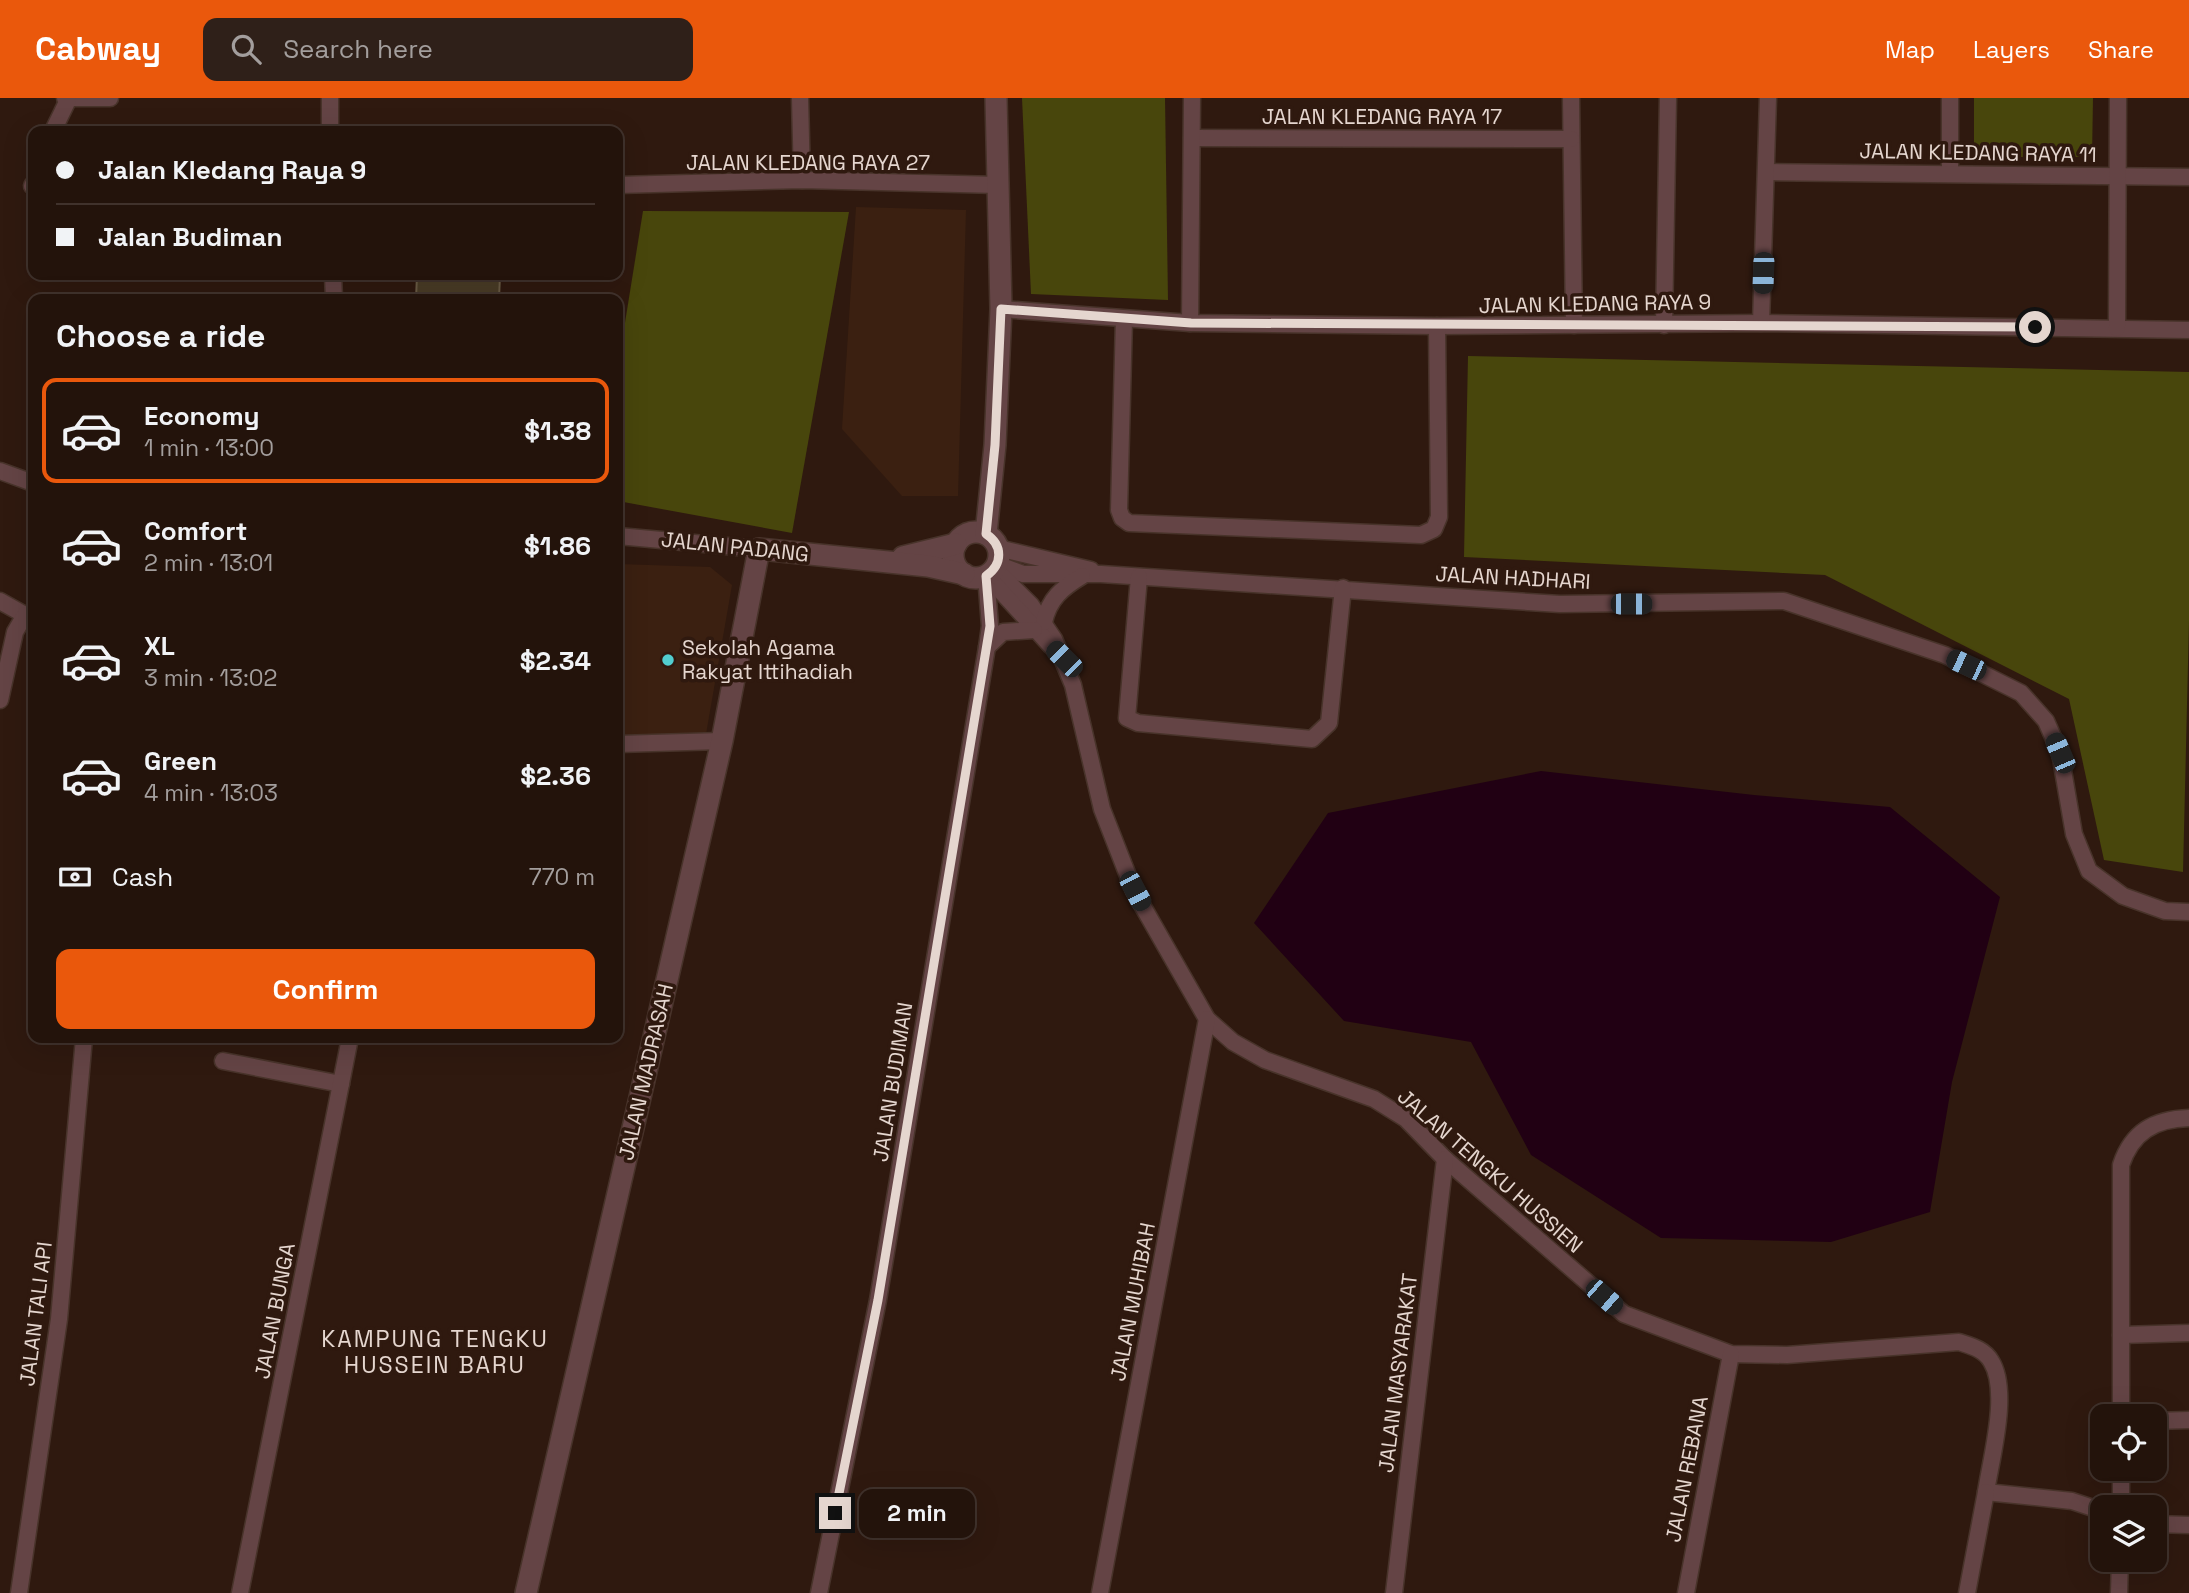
<!DOCTYPE html>
<html lang="en">
<head>
<meta charset="utf-8">
<style>
	body { margin:0; font-family:"Space Grotesk",sans-serif; background:#2f2019; color:#f1f3f6; height:100vh; display:flex; flex-direction:column; font-size:26px; white-space:nowrap }
	* { box-sizing:border-box; margin:0 }
	p { font-size:23px; color:#a39e9d }
	.icon { flex:none; width:38px; height:38px; fill:none; stroke:currentColor; stroke-width:2; stroke-linecap:round; stroke-linejoin:round }
	.map { position:relative; flex:1; overflow:hidden }
	.details { position:absolute; left:28px; top:196px; width:595px; height:749px; display:flex; flex-direction:column; background:#23130b; border-radius:14px; box-shadow:0 7px 28px #0002,0 0 0 2px #40322c }
	.details>* { flex:none }
	.top-card { position:absolute; left:28px; top:28px; width:595px; height:154px; border-radius:14px; box-shadow:0 7px 28px #0002,0 0 0 2px #40322c; display:grid; align-content:center; height:154px; padding:0 28px; background:#23130b }
	.buttons { position:absolute; left:2090px; top:1306px; display:grid; gap:14px }
	.buttons a { display:grid; place-items:center; width:77px; height:77px; border-radius:14px; background:#23130b; box-shadow:0 7px 28px #0002,0 0 0 2px #40322c; font-size:35px }
	.end { position:absolute; width:32px; height:32px; margin:-16px; border:9px solid #e5d6cf; background:#111; box-shadow:0 0 0 4px #111 }
	.from { border-radius:50% }
	.bubble { position:absolute; height:49px; border-radius:14px; background:#23130b; box-shadow:0 7px 28px #0002,0 0 0 2px #40322c; font-size:23px; font-weight:700; line-height:49px; text-align:center }
	.car { position:absolute; width:21px; height:42px; margin:-21px -10px; border-radius:9px; box-shadow:0 0 5px 2px #0007; background:linear-gradient(#222 24%,#8ab4d8 0 40%,#222 0 76%,#8ab4d8 0 86%,#222 0) }
	.top-card b { display:flex; align-items:center; gap:24px; height:66px; font-size:26px }
	.top-card b+b { border-top:2px solid #40322c }
	.top-card i { width:18px; height:18px; background:#f1f3f6 }
	ul { padding:0; list-style:none }
	li { display:flex; align-items:center; gap:21px; height:105px; margin:0 14px 10px; padding:0 14px; border:4px solid transparent; border-radius:14px }
	li div { flex:1 }
	li b { display:block; font-size:26px }
	li em { font-style:normal; font-weight:700 }
	li.selected { border-color:#ea580c }
	li>.icon { width:63px; height:63px; stroke-width:1.5 }
	h2 { padding:0 28px; font-size:32px; line-height:84px }
	.pay { display:flex; align-items:center; gap:18px; height:77px; padding:0 28px; font-size:26px }
	.pay p { margin-inline-start:auto }
	.cta { display:flex; gap:14px; margin-top:auto; padding:14px 28px }
	.cta a { flex:1; height:80px; border-radius:14px; background:#ea580c; color:#fff; font-size:28px; font-weight:700; line-height:80px; text-align:center }
	header { display:flex; align-items:center; gap:42px; box-sizing:border-box; height:98px; padding:0 35px; background:#ea580c; color:#fff }
	header strong { font-size:33px }
	nav { display:flex; gap:38px; margin-inline-start:auto; font-size:24px }
	.search { width:490px; height:63px; background:#2f2019; display:flex; align-items:center; gap:18px; box-sizing:border-box; padding:0 24px; border-radius:14px; color:#a39e9d; font-size:26px }
	.map>svg:first-child { display:block }
	.built { fill:#3b2011 }
	.green { fill:#48460c }
	.water { fill:#210013 }
	.building { fill:#4a3c26; stroke:#6b5c45; stroke-width:2 }
	.lines { fill:none; stroke-linecap:round; stroke-linejoin:round }
	.minor-casing { stroke:#48332a; stroke-width:19 }
	.tertiary-casing { stroke:#48332a; stroke-width:24 }
	.minor { stroke:#644445; stroke-width:16 }
	.tertiary { stroke:#644445; stroke-width:21 }
	.route { stroke:#e5d6cf; stroke-width:9 }
	.poi-dot { fill:#52cdcf; stroke:#2f190f; stroke-width:2.5 }
	.labels { text-anchor:middle; stroke-width:7; stroke-linejoin:round; paint-order:stroke }
	.street-label { font-size:21px; fill:#e5d6cf; stroke:#2f190f }
	.poi-label { font-size:21px; fill:#e5d6cf; stroke:#2f190f; text-anchor:start }
	.neighbourhood-label { font-size:23px; letter-spacing:2px; fill:#e5d6cf; stroke:#2f190f }
</style>
</head>
<body>
<header>
<strong>Cabway</strong>
<div class="search"><svg class="icon" aria-label="search" viewBox="0 0 24 24"><circle cx="10" cy="10" r="6"/><path d="M15 15l6 6"/></svg>Search here</div>
<nav><a>Map</a><a>Layers</a><a>Share</a></nav>
</header>
<div class="map">
<svg width="2189" height="1495" viewBox="0 0 2189 1495">
	<rect width="100%" height="100%" fill="#2f190f"/>
	<g class="built">
		<polygon points="856,109 966,112 958,398 902,398 842,331"/>
		<polygon points="618,466 710,469 732,487 706,636 618,638"/>
	</g>
	<g class="green">
		<polygon points="1022,0 1165,0 1168,202 1031,196"/>
		<polygon points="1974,0 2093,0 2092,59 1974,59"/>
		<polygon points="643,113 849,114 792,435 618,403 618,268"/>
		<polygon points="1468,258 2189,274 2189,523 2183,774 2104,762 2069,601 1825,477 1464,459"/>
	</g>
	<polygon class="water" points="1541,673 1754,697 1890,709 2000,799 1952,984 1930,1114 1831,1144 1661,1140 1531,1057 1471,944 1344,923 1254,825 1328,715"/>
	<polygon class="building" points="417,177 500,177 499,201 416,201"/>
	<g class="lines">
		<g class="minor-casing">
			<g id="minor">
				<polyline points="65,0 110,0"/>
				<polyline points="330,0 330,33"/>
				<polyline points="800,0 802,82"/>
				<polyline points="1571,0 1574,227"/>
				<polyline points="1950,0 1950,74"/>
				<polyline points="53,33 68,2"/>
				<polyline points="1192,40 1571,41"/>
				<polyline points="1767,74 2189,79"/>
				<polyline points="618,87 802,82 998,87"/>
				<polyline points="32,88 33,86"/>
				<polyline points="333,177 334,201"/>
				<polyline points="1001,211 1190,225 1437,228 1761,225 2189,232"/>
				<polyline points="1124,221 1119,412 1122,420 1129,425 1421,437 1434,431 1439,419 1437,228"/>
				<polyline points="1190,225 1192,0"/>
				<polyline points="1761,225 1768,0"/>
				<polyline points="1664,227 1668,0"/>
				<polyline points="2117,230 2118,0"/>
				<polyline points="0,373 33,385"/>
				<polyline points="618,438 759,451"/>
				<polyline points="998,450 1091,472"/>
				<polyline points="999,467 1023,476 1101,476 1560,506 1784,503 1945,557 2021,595 2046,623 2060,655 2074,736 2089,773 2123,798 2165,813 2189,814"/>
				<path d="M995,471L1031,507L1054,541L1073,587L1102,711L1134,793L1207,921L1233,944L1265,962L1374,1001L1406,1021L1445,1061L1624,1216L1731,1256L1787,1257L1959,1244C1971,1248 1984,1251 1991,1263C2010,1293 1991,1360 1986,1394L2072,1403L2102,1413"/>
				<polyline points="988,479 1051,548"/>
				<polyline points="1139,479 1127,620 1138,625 1312,641 1329,625 1343,490"/>
				<polyline points="0,503 25,517"/>
				<path d="M1044,524C1049,501 1062,490 1082,478"/>
				<polyline points="987,549 1003,534 1034,532"/>
				<polyline points="0,602 15,534 25,517"/>
				<polyline points="618,646 722,643"/>
				<polyline points="223,963 341,986"/>
				<polyline points="2121,1237 2189,1235"/>
				<path d="M2121,1318V1067C2132,1034 2154,1021 2189,1020"/>
				<polyline points="2154,1323 2189,1322"/>
				<polyline points="2121,1370 2121,1409"/>
				<polyline points="2154,1426 2189,1427"/>
				<polyline points="19,1495 59,1221 84,940"/>
				<polyline points="240,1495 350,940"/>
				<polyline points="819,1495 878,1202 987,549 990,528 986,477"/>
				<polyline points="1100,1495 1207,921"/>
				<polyline points="1394,1495 1445,1061"/>
				<polyline points="1686,1495 1731,1256"/>
				<polyline points="1967,1495 1986,1394"/>
				<polyline points="2119,1495 2120,1461"/>
			</g>
		</g>
		<g class="tertiary-casing">
			<g id="tertiary">
				<circle cx="976" cy="457" r="23"/>
				<polyline points="986,436 995,347 1001,211 996,0"/>
				<polyline points="903,459 956,446"/>
				<polyline points="526,1495 722,643 759,451 928,468 964,476"/>
			</g>
		</g>
		<use href="#minor" class="minor"/>
		<use href="#tertiary" class="tertiary"/>
	</g>
	<g class="lines">
		<path class="route" d="M835,1415L878,1202L990,528L986,478C1003,466 1003,447 986,436L995,347L1001,211L1191,225L2035,229"/>
	</g>
	<circle class="poi-dot" cx="668" cy="562" r="7"/>
	<g class="labels">
		<g class="street-label">
			<text x="1382" y="26">JALAN KLEDANG RAYA 17</text>
			<text transform="translate(1978 55) rotate(1)" y="7">JALAN KLEDANG RAYA 11</text>
			<text x="808" y="72">JALAN KLEDANG RAYA 27</text>
			<text transform="translate(1595 206) rotate(-1)" y="7">JALAN KLEDANG RAYA 9</text>
			<text transform="translate(735 449) rotate(6)" y="7">JALAN PADANG</text>
			<text transform="translate(1513 480) rotate(3)" y="7">JALAN HADHARI</text>
			<text transform="translate(646 974) rotate(-77)" y="7">JALAN MADRASAH</text>
			<text transform="translate(893 984) rotate(-81)" y="7">JALAN BUDIMAN</text>
			<text transform="translate(1490 1073) rotate(41)" y="7">JALAN TENGKU HUSSIEN</text>
			<text transform="translate(1133 1204) rotate(-79)" y="7">JALAN MUHIBAH</text>
			<text transform="translate(275 1213) rotate(-79)" y="7">JALAN BUNGA</text>
			<text transform="translate(36 1216) rotate(-83)" y="7">JALAN TALI API</text>
			<text transform="translate(1398 1275) rotate(-83)" y="7">JALAN MASYARAKAT</text>
			<text transform="translate(1687 1371) rotate(-79)" y="7">JALAN REBANA</text>
		</g>
		<g class="poi-label">
			<text x="682" y="557">Sekolah Agama<tspan x="682" dy="24">Rakyat Ittihadiah</tspan></text>
		</g>
		<g class="neighbourhood-label">
			<text x="435" y="1249">KAMPUNG TENGKU<tspan x="435" dy="26">HUSSEIN BARU</tspan></text>
		</g>
	</g>
</svg>
<div class="buttons">
<a><svg class="icon" aria-label="locate" viewBox="0 0 24 24"><circle cx="12" cy="12" r="6"/><path d="M12 2v4M12 18v4M2 12h4M18 12h4"/></svg></a>
<a><svg class="icon" aria-label="layers" viewBox="0 0 24 24"><path d="M12 4l9 5-9 5-9-5zM3 14l9 5 9-5"/></svg></a>
</div>
<i class="end from" style="left:2035px;top:229px"></i>
<i class="end" style="left:835px;top:1415px"></i>
<div class="bubble" style="left:859px;top:1391px;width:116px">2 min</div>
<i class="car" style="left:1763px;top:175px;rotate:182deg"></i>
<i class="car" style="left:1631px;top:506px;rotate:90deg"></i>
<i class="car" style="left:1064px;top:561px;rotate:315deg"></i>
<i class="car" style="left:1966px;top:567px;rotate:295deg"></i>
<i class="car" style="left:2060px;top:655px;rotate:337deg"></i>
<i class="car" style="left:1135px;top:793px;rotate:152deg"></i>
<i class="car" style="left:1604px;top:1199px;rotate:131deg"></i>
<div class="top-card">
<b><i class="from"></i>Jalan Kledang Raya 9</b>
<b><i></i>Jalan Budiman</b>
</div>
<section class="details">
<h2>Choose a ride</h2>
<ul>
<li class="selected"><svg class="icon" aria-label="car" viewBox="0 0 24 24"><path d="M5 17H2v-5l4-1 3-4h7l3 4 3 1v5h-3M9 17h6M6 11h13"/><circle cx="7" cy="17" r="2"/><circle cx="17" cy="17" r="2"/></svg><div><b>Economy</b><p>1 min · 13:00</p></div><em>$1.38</em></li>
<li><svg class="icon" aria-label="car" viewBox="0 0 24 24"><path d="M5 17H2v-5l4-1 3-4h7l3 4 3 1v5h-3M9 17h6M6 11h13"/><circle cx="7" cy="17" r="2"/><circle cx="17" cy="17" r="2"/></svg><div><b>Comfort</b><p>2 min · 13:01</p></div><em>$1.86</em></li>
<li><svg class="icon" aria-label="car" viewBox="0 0 24 24"><path d="M5 17H2v-5l4-1 3-4h7l3 4 3 1v5h-3M9 17h6M6 11h13"/><circle cx="7" cy="17" r="2"/><circle cx="17" cy="17" r="2"/></svg><div><b>XL</b><p>3 min · 13:02</p></div><em>$2.34</em></li>
<li><svg class="icon" aria-label="car" viewBox="0 0 24 24"><path d="M5 17H2v-5l4-1 3-4h7l3 4 3 1v5h-3M9 17h6M6 11h13"/><circle cx="7" cy="17" r="2"/><circle cx="17" cy="17" r="2"/></svg><div><b>Green</b><p>4 min · 13:03</p></div><em>$2.36</em></li>
</ul>
<div class="pay"><svg class="icon" aria-label="cash" viewBox="0 0 24 24"><path d="M3 7h18v10H3z"/><circle cx="12" cy="12" r="2"/></svg>Cash<p>770 m</p></div>
<div class="cta"><a>Confirm</a></div>
</section>
</div>
</body>
</html>
